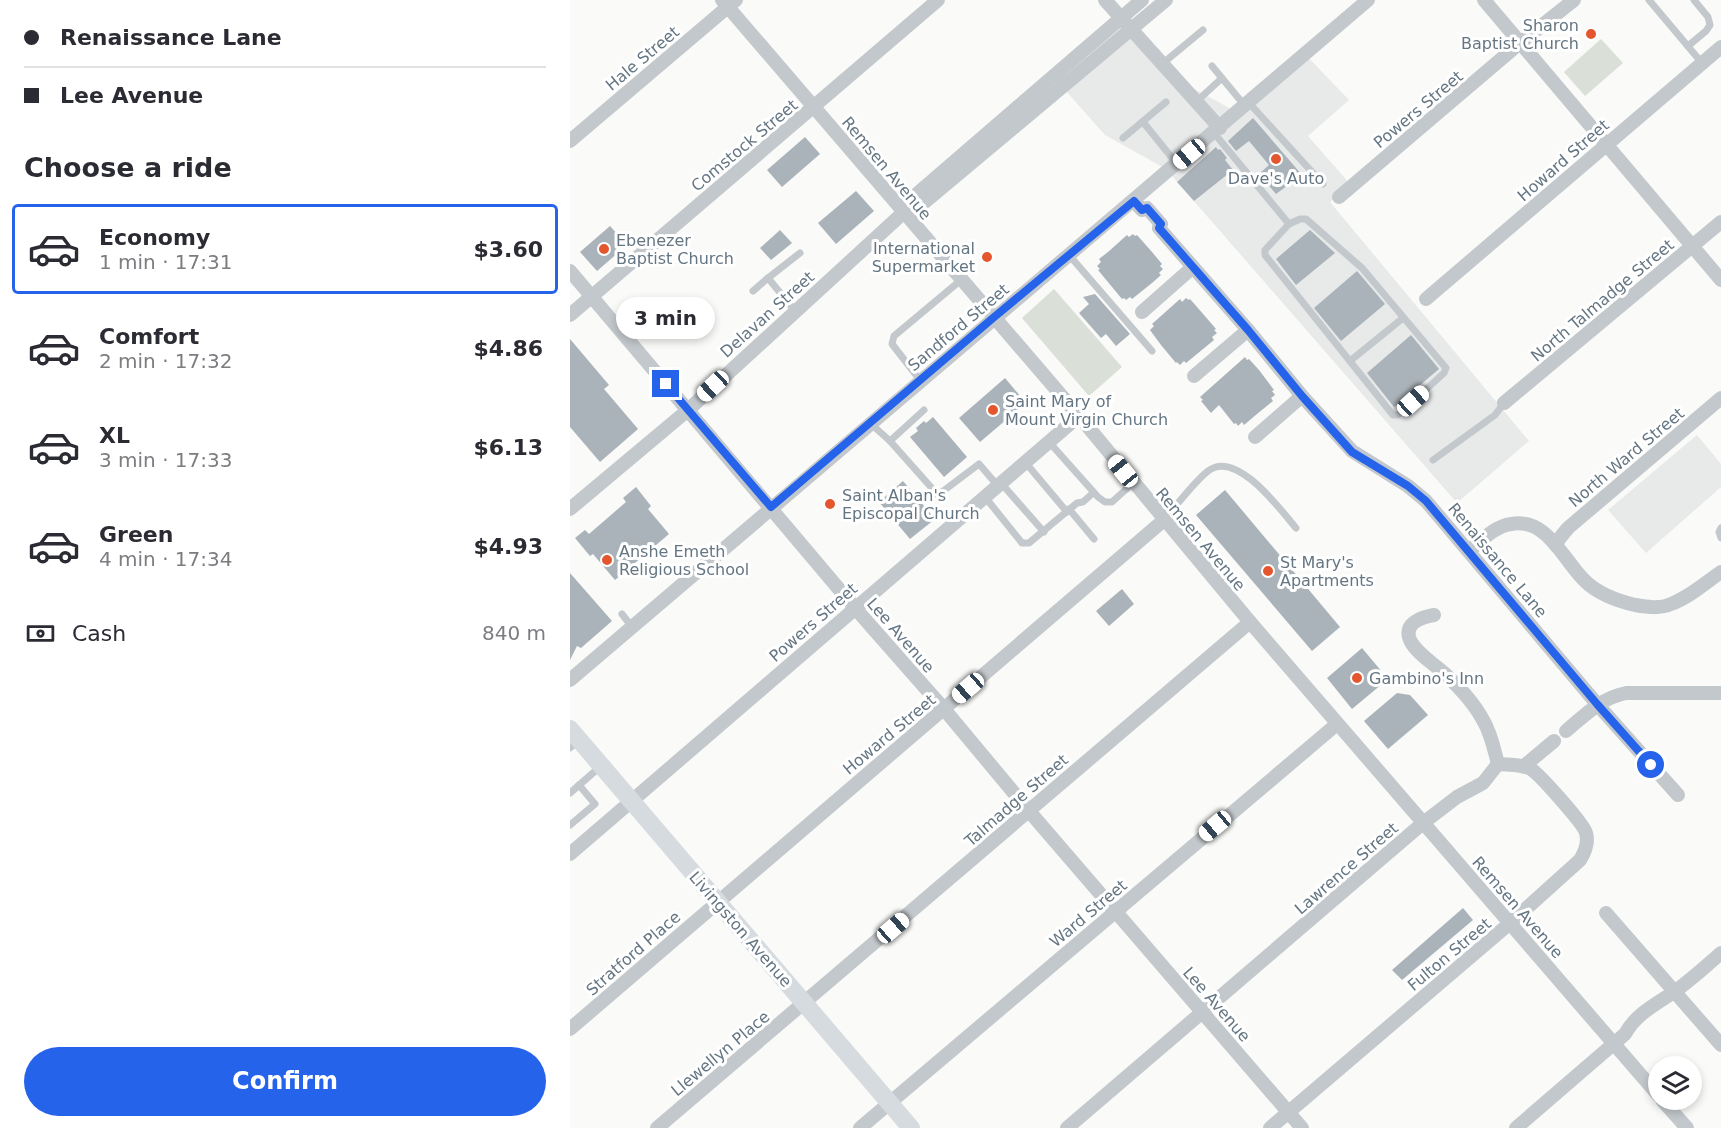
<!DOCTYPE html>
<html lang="en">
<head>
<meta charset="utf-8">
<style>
	body { margin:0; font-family:"DejaVu Sans",sans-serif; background:#f2f2f3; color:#2b2b33; height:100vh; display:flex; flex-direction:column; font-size:22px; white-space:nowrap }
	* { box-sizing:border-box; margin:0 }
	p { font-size:20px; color:#7c7c81 }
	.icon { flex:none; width:33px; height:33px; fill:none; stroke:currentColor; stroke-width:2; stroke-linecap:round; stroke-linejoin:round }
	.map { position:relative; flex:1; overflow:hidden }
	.details { display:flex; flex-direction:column; background:#fff; width:570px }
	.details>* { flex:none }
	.banner { display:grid; align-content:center; height:132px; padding:0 24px; background:#fff }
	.fabs { position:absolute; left:1078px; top:1056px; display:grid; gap:12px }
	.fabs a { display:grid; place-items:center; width:54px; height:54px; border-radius:50%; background:#fff; box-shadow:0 3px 9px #0003; font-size:30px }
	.end { position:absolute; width:27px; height:27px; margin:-14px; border:8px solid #2563eb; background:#fff; box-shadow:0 0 0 3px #fff }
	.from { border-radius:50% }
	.bubble { position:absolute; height:42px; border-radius:21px; background:#fff; box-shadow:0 3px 9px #0003; font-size:20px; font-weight:700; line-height:42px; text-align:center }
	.car { position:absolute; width:18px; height:36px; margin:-18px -9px; border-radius:8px; box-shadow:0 0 4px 2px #0007; background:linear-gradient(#fff 24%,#345 0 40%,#fff 0 76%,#345 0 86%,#fff 0) }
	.banner b { display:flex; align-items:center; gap:21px; height:57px; font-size:22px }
	.banner b+b { border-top:2px solid #e1e1e2 }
	.banner i { width:15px; height:15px; background:#2b2b33 }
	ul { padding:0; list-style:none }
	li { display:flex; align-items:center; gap:18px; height:90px; margin:0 12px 9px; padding:0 12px; border:3px solid transparent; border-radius:6px }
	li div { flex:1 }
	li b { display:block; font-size:22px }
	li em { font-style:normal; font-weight:700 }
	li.on { border-color:#2563eb }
	li>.icon { width:54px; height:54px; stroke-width:1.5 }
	h2 { padding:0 24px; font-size:27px; line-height:72px }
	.pay { display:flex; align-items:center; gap:15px; height:66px; padding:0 24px; font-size:22px }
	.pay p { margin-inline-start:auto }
	.button { display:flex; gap:12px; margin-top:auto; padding:12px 24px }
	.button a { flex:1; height:69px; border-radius:36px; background:#2563eb; color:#fff; font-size:24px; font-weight:700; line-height:69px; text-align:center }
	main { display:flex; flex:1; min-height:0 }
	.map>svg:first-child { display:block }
	.built { fill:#e8e9e9 }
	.green { fill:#dadfd7 }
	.building { fill:#aab3b9 }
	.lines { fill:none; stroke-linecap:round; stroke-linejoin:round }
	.lane { stroke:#c3c8cc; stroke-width:7 }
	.street { stroke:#c3c8cc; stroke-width:14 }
	.secondary { stroke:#d6dbdf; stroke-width:18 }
	.route { stroke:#2563eb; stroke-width:8 }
	.poi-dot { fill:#e4572e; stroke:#fff; stroke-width:2 }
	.labels { text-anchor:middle; stroke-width:6; stroke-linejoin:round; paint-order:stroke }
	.poi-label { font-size:16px; fill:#657683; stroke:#fff; text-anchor:start }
	.street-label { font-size:16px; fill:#657683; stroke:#fff }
</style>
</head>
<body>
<main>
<section class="details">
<div class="banner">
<b><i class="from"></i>Renaissance Lane</b>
<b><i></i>Lee Avenue</b>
</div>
<h2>Choose a ride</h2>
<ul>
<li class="on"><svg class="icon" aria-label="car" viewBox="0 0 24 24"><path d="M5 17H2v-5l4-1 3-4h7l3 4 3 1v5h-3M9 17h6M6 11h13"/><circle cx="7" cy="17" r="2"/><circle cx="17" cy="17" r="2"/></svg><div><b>Economy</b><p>1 min · 17:31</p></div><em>$3.60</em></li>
<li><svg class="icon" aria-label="car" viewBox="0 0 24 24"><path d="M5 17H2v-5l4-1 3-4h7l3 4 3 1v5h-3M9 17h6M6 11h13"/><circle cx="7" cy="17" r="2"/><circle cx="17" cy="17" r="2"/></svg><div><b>Comfort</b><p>2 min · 17:32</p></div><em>$4.86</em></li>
<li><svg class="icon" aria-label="car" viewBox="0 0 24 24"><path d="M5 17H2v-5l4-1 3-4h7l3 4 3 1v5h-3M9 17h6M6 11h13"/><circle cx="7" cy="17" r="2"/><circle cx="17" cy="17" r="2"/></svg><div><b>XL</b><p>3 min · 17:33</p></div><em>$6.13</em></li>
<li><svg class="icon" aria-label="car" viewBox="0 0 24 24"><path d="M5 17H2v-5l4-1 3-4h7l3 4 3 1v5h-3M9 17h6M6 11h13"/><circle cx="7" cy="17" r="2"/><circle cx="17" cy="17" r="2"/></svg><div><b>Green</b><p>4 min · 17:34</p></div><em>$4.93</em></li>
</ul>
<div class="pay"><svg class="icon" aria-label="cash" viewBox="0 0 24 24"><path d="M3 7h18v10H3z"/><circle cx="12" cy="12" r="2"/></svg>Cash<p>840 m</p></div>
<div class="button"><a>Confirm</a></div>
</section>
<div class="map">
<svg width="1151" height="1128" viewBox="0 0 1151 1128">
	<rect width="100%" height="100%" fill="#fafaf8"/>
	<g class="built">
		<polygon points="555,22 600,76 665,111 733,52 779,100 738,136 781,185 760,202 959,441 887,503 596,169 535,135 487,81"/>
		<polygon points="1127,435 1151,464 1151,487 1076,553 1038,510"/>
	</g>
	<g class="green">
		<polygon points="1031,39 1053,63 1015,96 994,72"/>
		<polygon points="484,289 552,367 519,396 452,318"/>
	</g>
	<g class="building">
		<polygon points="683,118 732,175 706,194 689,174 699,165 679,141 666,151 658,141"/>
		<polygon points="235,137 250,154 212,187 197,170"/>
		<polygon points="646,147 648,150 650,149 657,158 655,160 663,170 624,201 607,182"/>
		<polygon points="286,191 304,211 266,244 248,223"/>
		<polygon points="40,226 57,245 27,271 10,252"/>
		<polygon points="210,230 222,243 201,260 190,248"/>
		<polygon points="740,230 765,253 726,285 706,259"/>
		<polygon points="563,234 565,236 567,235 582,252 592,264 590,266 593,269 589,273 591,275 582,283 562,299 560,297 556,300 554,298 552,299 528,270 530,269 527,266 531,262 529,259 538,252 557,235 559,237"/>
		<polygon points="787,271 815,304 771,341 744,308"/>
		<polygon points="525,294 560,334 546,346 536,334 531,338 509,313 519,304 513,297"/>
		<polygon points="616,298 619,300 620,299 634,315 646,329 644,330 647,333 642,337 644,340 616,363 614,361 610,365 607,362 606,363 591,345 580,330 584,326 582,324 610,299 612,302"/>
		<polygon points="841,335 869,369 824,407 797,373"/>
		<polygon points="0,339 39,385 34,389 68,429 30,462 0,427"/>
		<polygon points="675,357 677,360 679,359 689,370 704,390 702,391 705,395 701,398 703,401 687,414 674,425 672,422 668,426 666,423 664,424 649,405 641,413 631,401 633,400 630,397"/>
		<polygon points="435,378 456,403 410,442 389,418"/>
		<polygon points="363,417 397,457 374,477 340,437 348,431 346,428 354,421 356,423"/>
		<polygon points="333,481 365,519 340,539 309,502"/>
		<polygon points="66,487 81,506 78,509 99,534 45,580 23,554 20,556 5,538 15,530 19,534 56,502 53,498"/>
		<polygon points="655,490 770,627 742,651 626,515"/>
		<polygon points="0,573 42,621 11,648 7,646 0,660"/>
		<polygon points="552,589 564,604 539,626 526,611"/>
		<polygon points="792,648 818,679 782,709 757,678"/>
		<polygon points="827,693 840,695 858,715 818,749 794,721"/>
		<polygon points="893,908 903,920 832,980 822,970"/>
	</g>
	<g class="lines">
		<g class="lane">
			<polyline points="1079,0 1132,63"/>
			<polyline points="1118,46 1136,31 1140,25 1138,17 1124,0"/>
			<polyline points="592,64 633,30"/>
			<polyline points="642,66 675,106"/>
			<polyline points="626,102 652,78"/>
			<polyline points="679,103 753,184"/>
			<polyline points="573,122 607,164"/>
			<polyline points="644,133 719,224 730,219 736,219 792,268 876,368 874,373 828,415 823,415 695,255 695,250 719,224"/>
			<polyline points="553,138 596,102"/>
			<polyline points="499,255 582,351"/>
			<polyline points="183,291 198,278"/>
			<polyline points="225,311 198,278 230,253"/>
			<polyline points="780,361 833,318"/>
			<polyline points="350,380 322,344 324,336 391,280"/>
			<polyline points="354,410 320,441 368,495 409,464 428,486"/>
			<polyline points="300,423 320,441"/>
			<polyline points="479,442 528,497 535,502 542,502 563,483"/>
			<polyline points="863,460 925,415 934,403"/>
			<polyline points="455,462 497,512"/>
			<polyline points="431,483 474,532"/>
			<polyline points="415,497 452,543 459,543 507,503 513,502 523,493"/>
			<polyline points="499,509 524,539"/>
			<path d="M594,520C607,505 623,483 638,471C666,449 710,509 726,528"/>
			<polyline points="1151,528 1149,532 1151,538"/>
			<polyline points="52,614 62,627"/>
			<polyline points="0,748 9,740"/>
			<polyline points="0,793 31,766"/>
			<polyline points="0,825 25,804 9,785"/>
		</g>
		<g class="street">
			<polyline points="152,0 509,416 680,622 1089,1096"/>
			<polyline points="535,0 650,128"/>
			<polyline points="914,0 1151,280"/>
			<polyline points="0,141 166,0"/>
			<polyline points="769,197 950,43 1004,0"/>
			<polyline points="564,201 572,210 577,208 591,224 589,228 678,330 732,396 782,451 838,486 856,501 1027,704 1108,795"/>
			<polyline points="337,211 356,201 596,0"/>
			<polyline points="0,271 285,608 374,709 459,811 732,1128"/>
			<polyline points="856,299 1151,47"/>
			<polyline points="572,312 623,267"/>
			<polyline points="0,315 368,0"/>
			<polyline points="624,376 678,330"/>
			<polyline points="934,403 1151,222"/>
			<polyline points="685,437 732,396"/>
			<polyline points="0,509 118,410 333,213 348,193 572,0"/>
			<polyline points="985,544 998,528 1151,398"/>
			<path d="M899,551C911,541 925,526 941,524C978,517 994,562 1016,582C1030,595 1048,601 1065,605C1077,607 1090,609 1101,604C1120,597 1135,583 1151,572"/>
			<polyline points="0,680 798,0"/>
			<path d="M996,731C1015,715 1031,698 1056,693H1151"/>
			<polyline points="954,766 984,741"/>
			<polyline points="0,854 509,416"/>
			<polyline points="1036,913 1151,1045"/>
			<polyline points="0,1029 594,520"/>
			<polyline points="1092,1100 1117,1128"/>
			<polyline points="87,1128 680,622"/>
			<polyline points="290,1128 767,724"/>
			<path d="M497,1128L853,823L887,797L913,783L928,764C924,749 921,733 913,720C904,703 888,686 874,673C864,664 846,653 840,640C833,623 852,617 864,615"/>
			<path d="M700,1128L939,924L1010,860C1015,852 1019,843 1016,833C1014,824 970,775 961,769C951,764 939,765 928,764"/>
			<path d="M946,1128L1055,1034C1066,1014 1086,1004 1104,992C1121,980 1136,966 1151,953"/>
		</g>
		<polyline class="secondary" points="0,729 341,1128"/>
	</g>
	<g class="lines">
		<polyline class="route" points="96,384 201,507 423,318 564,201 572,210 577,208 591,224 589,228 678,330 732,396 782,452 838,486 856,501 1027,704 1081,765"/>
	</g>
	<g class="poi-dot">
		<circle cx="1021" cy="34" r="6"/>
		<circle cx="706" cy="159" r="6"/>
		<circle cx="34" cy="249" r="6"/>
		<circle cx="417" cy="257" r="6"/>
		<circle cx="423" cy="410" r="6"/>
		<circle cx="260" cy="504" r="6"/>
		<circle cx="37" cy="560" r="6"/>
		<circle cx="698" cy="571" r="6"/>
		<circle cx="787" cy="678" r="6"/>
	</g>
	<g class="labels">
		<g class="poi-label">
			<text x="1009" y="31" text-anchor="end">Sharon<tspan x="1009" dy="18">Baptist Church</tspan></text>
			<text x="706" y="184" text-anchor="middle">Dave's Auto</text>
			<text x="46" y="246">Ebenezer<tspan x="46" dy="18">Baptist Church</tspan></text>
			<text x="405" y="254" text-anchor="end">International<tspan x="405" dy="18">Supermarket</tspan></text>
			<text x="435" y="407">Saint Mary of<tspan x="435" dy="18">Mount Virgin Church</tspan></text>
			<text x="272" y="501">Saint Alban's<tspan x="272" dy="18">Episcopal Church</tspan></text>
			<text x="49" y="557">Anshe Emeth<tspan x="49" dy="18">Religious School</tspan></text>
			<text x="710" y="568">St Mary's<tspan x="710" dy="18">Apartments</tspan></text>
			<text x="799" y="684">Gambino's Inn</text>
		</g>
		<g class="street-label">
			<text transform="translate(72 58) rotate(-40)" y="6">Hale Street</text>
			<text transform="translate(848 109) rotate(-40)" y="6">Powers Street</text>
			<text transform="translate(174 145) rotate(-40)" y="6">Comstock Street</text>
			<text transform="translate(993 160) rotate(-41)" y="6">Howard Street</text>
			<text transform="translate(317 168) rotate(50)" y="6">Remsen Avenue</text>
			<text transform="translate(1032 300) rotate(-40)" y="6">North Talmadge Street</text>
			<text transform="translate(197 314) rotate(-42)" y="6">Delavan Street</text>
			<text transform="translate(388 327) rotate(-40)" y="6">Sandford Street</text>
			<text transform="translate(1056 457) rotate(-40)" y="6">North Ward Street</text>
			<text transform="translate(631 539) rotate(50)" y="6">Remsen Avenue</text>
			<text transform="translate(928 560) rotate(50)" y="6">Renaissance Lane</text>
			<text transform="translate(243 622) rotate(-41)" y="6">Powers Street</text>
			<text transform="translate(331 635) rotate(49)" y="6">Lee Avenue</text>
			<text transform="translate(319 734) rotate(-40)" y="6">Howard Street</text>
			<text transform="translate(446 800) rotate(-41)" y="6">Talmadge Street</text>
			<text transform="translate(776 868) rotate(-41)" y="6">Lawrence Street</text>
			<text transform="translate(948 907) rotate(49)" y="6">Remsen Avenue</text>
			<text transform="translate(518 913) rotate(-40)" y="6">Ward Street</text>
			<text transform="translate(171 929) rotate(49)" y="6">Livingston Avenue</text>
			<text transform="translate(63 953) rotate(-41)" y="6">Stratford Place</text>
			<text transform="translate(879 954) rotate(-40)" y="6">Fulton Street</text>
			<text transform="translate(647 1004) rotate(49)" y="6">Lee Avenue</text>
			<text transform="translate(150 1053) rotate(-40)" y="6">Llewellyn Place</text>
		</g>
	</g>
</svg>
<div class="fabs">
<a><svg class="icon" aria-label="layers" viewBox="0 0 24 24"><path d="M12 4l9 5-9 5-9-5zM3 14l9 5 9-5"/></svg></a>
</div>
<i class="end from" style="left:1081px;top:765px"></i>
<i class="end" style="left:96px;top:384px"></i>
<div class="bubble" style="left:46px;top:297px;width:99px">3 min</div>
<i class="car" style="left:619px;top:154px;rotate:230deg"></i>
<i class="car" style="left:143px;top:386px;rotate:227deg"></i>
<i class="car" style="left:843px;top:401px;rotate:48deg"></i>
<i class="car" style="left:553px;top:471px;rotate:321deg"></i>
<i class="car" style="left:398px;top:688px;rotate:229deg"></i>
<i class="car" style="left:645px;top:826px;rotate:230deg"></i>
<i class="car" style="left:323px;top:928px;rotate:49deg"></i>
</div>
</main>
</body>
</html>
